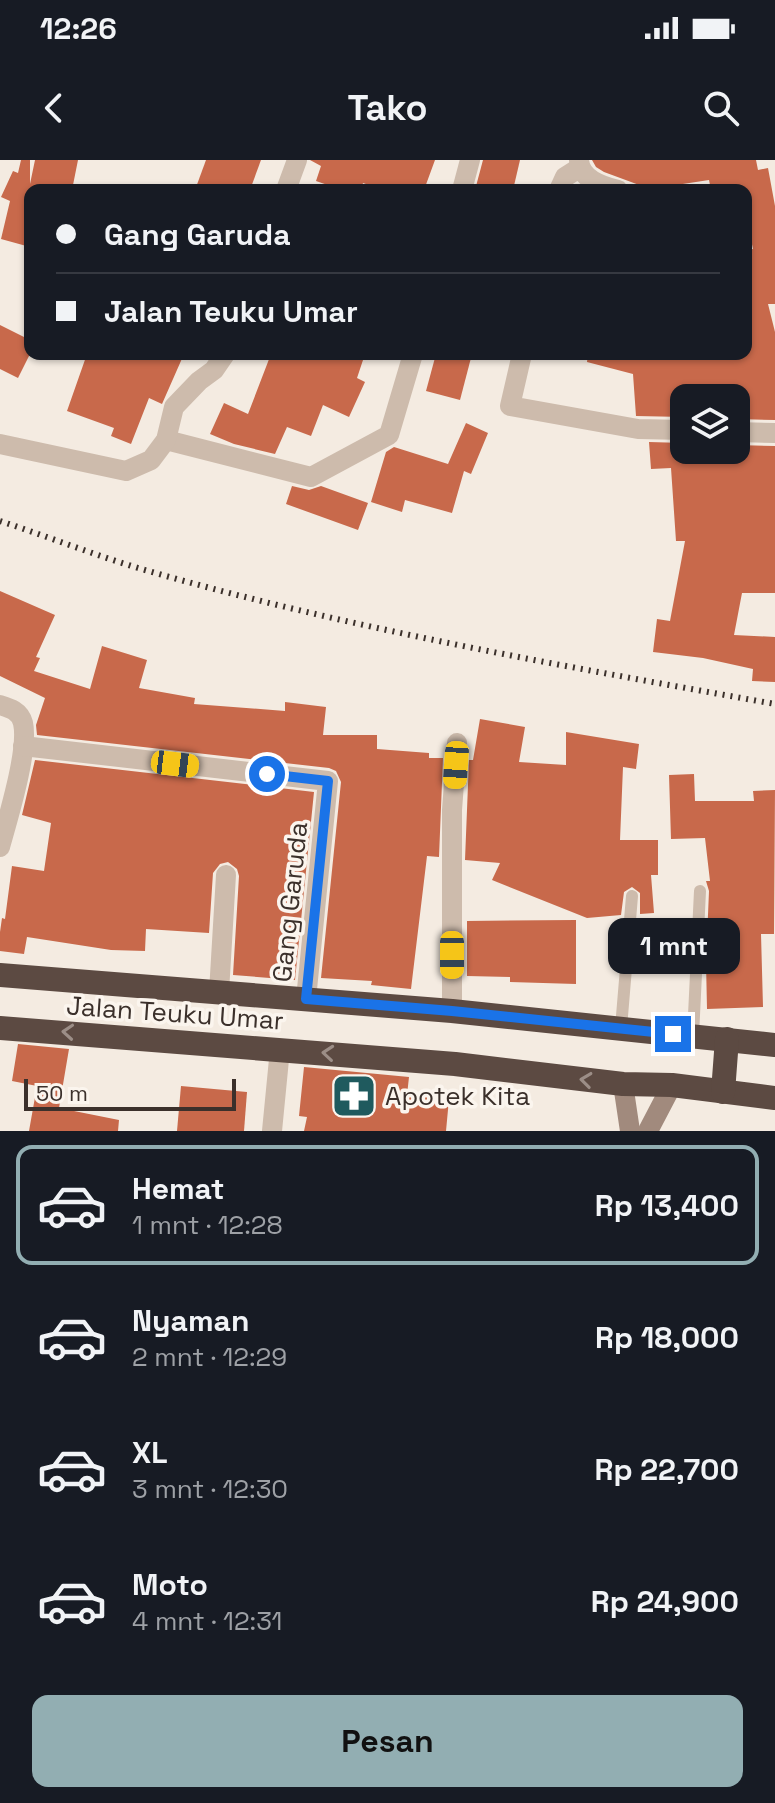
<!DOCTYPE html>
<html lang="id">
<head>
<meta charset="utf-8">
<style>
	body { margin:0; font-family:"Space Grotesk",sans-serif; background:#20242c; color:#f1f3f6; height:100vh; display:flex; flex-direction:column; font-size:30px; white-space:nowrap }
	* { box-sizing:border-box; margin:0 }
	p { font-size:26px; color:#9ea1a6 }
	.icon { flex:none; width:44px; height:44px; fill:none; stroke:currentColor; stroke-width:2; stroke-linecap:round; stroke-linejoin:round }
	.map { position:relative; height:971px; overflow:hidden }
	.drawer { display:flex; flex-direction:column; background:#171b24; flex:1 }
	.drawer>* { flex:none }
	.banner { position:absolute; left:24px; top:24px; width:728px; height:176px; border-radius:16px; box-shadow:0 2px 6px #0004; display:grid; align-content:center; height:176px; padding:0 32px; background:#171b24 }
	.tools { position:absolute; left:670px; top:224px; display:grid; gap:16px }
	.tools a { display:grid; place-items:center; width:80px; height:80px; border-radius:16px; background:#171b24; box-shadow:0 2px 6px #0004; font-size:40px }
	.scale { position:absolute; left:24px; bottom:20px; width:212px; box-sizing:border-box; padding-left:8px; border:4px solid #3b302b; border-top:0; font-size:22px; line-height:28px; white-space:nowrap; color:#3b302b; -webkit-text-stroke:6px #fbf5ee; paint-order:stroke }
	.end { position:absolute; width:36px; height:36px; margin:-18px; border:10px solid #1a73e8; background:#fff; box-shadow:0 0 0 4px #fff }
	.from { border-radius:50% }
	.bubble { position:absolute; height:56px; border-radius:16px; background:#171b24; box-shadow:0 2px 6px #0004; font-size:26px; font-weight:700; line-height:56px; text-align:center }
	.car { position:absolute; width:24px; height:48px; margin:-24px -12px; border-radius:10px; box-shadow:0 0 6px 2px #0007; background:linear-gradient(#f5c518 24%,#345 0 40%,#f5c518 0 76%,#345 0 86%,#f5c518 0) }
	.banner b { display:flex; align-items:center; gap:28px; height:76px; font-size:30px }
	.banner b+b { border-top:2px solid #363941 }
	.banner i { width:20px; height:20px; background:#f1f3f6 }
	ul { padding:14px 0 0; list-style:none }
	li { display:flex; align-items:center; gap:24px; height:120px; margin:0 16px 12px; padding:0 16px; border:4px solid transparent; border-radius:16px }
	li div { flex:1 }
	li b { display:block; font-size:30px }
	li em { font-style:normal; font-weight:700 }
	li.current { border-color:#92aeb2 }
	li>.icon { width:72px; height:72px; stroke-width:1.5 }
	.primary-button { display:flex; gap:16px; margin-top:auto; padding:16px 32px }
	.primary-button a { flex:1; height:92px; border-radius:16px; background:#92aeb2; color:#111; font-size:32px; font-weight:700; line-height:92px; text-align:center }
	.status { display:flex; justify-content:space-between; align-items:center; height:56px; padding:0 40px; background:#171b24; direction:ltr }
	.status svg { height:22px; fill:currentColor }
	header { display:flex; justify-content:space-between; align-items:center; height:104px; padding:0 32px; background:#171b24; font-size:36px; font-weight:700 }
	.map>svg:first-child { display:block }
	.building { fill:#c8694b }
	.lines { fill:none; stroke-linecap:round; stroke-linejoin:round }
	.lane { stroke:#cdbbac; stroke-width:12 }
	.street { stroke:#cdbbac; stroke-width:20 }
	.secondary { stroke:#a18a7d; stroke-width:20 }
	.highway { stroke:#5c4a42; stroke-width:24 }
	.rail { stroke:#3b302b; stroke-width:6; stroke-dasharray:2 6; stroke-linecap:butt }
	.oneway { stroke:#9c8e87 }
	.route { stroke:#1a73e8; stroke-width:10 }
	.labels { text-anchor:middle; stroke-width:7; stroke-linejoin:round; paint-order:stroke }
	.street-label { font-size:26px; fill:#3b302b; stroke:#fbf5ee }
	.poi-label { font-size:26px; fill:#3b302b; stroke:#fbf5ee; text-anchor:start }
</style>
</head>
<body>
<div class="status"><b>12:26</b><svg viewBox="0 0 49 12"><path d="M0 12V9h3v3zM5 12V6h3v6zM10 12V3h3v9zM15 12V0h3v12zM26 1h20v11H26zM47 4h2v5h-2z"/></svg></div>
<header><svg class="icon" aria-label="back" viewBox="0 0 24 24"><path d="M15 5l-7 7 7 7"/></svg>Tako<svg class="icon" aria-label="search" viewBox="0 0 24 24"><circle cx="10" cy="10" r="6"/><path d="M15 15l6 6"/></svg></header>
<div class="map">
<svg width="775" height="971" viewBox="0 0 775 971">
	<rect width="100%" height="100%" fill="#f4ebe1"/>
	<g class="building">
		<polygon points="21,0 30,0 30,24 35,0 78,0 72,30 30,30 30,87 1,79 10,41 1,37 13,11 18,13"/>
		<polygon points="206,0 261,0 250,30 195,30"/>
		<polygon points="310,0 435,0 424,30 383,30 363,23 361,30 342,30 316,21 321,6"/>
		<polygon points="483,0 520,0 513,30 475,30"/>
		<polygon points="592,0 756,0 758,10 768,8 775,46 775,144 768,144 775,172 775,260 736,259 736,238 684,238 684,257 636,256 633,214 587,202 588,194 746,194 746,90 753,89 750,75 746,75 746,30 711,30 709,20 650,29 604,12 596,7"/>
		<polygon points="0,165 30,180 30,194 18,218 0,209"/>
		<polygon points="87,194 184,194 162,244 149,238 131,284 111,276 114,268 67,251"/>
		<polygon points="271,194 365,194 357,218 365,222 349,257 323,245 311,276 287,267 275,294 234,284 210,274 224,243 248,254"/>
		<polygon points="436,194 472,194 460,240 426,231"/>
		<polygon points="466,263 488,273 471,314 464,311 452,353 405,340 402,352 371,342 386,292 394,287 448,304"/>
		<polygon points="649,282 684,283 684,290 736,290 736,285 775,286 775,433 742,433 734,475 775,477 775,522 752,521 753,509 703,498 653,492 657,459 670,461 685,381 676,381 671,308 651,309"/>
		<polygon points="292,326 309,330 321,326 368,343 358,370 286,344"/>
		<polygon points="0,431 55,455 36,497 40,498 34,511 90,529 102,486 147,500 139,528 195,538 194,544 285,551 285,542 326,547 323,575 377,575 377,589 429,593 429,598 443,598 439,697 427,696 411,829 371,825 372,821 321,818 341,622 336,611 329,608 37,575 36,565 45,538 0,516"/>
		<polygon points="480,559 525,567 519,602 566,605 566,572 639,584 636,609 623,607 620,680 658,680 658,715 651,715 654,753 640,754 640,733 632,727 624,732 621,755 587,758 492,720 500,703 465,700 469,600 473,600"/>
		<polygon points="35,600 314,632 295,820 233,815 239,716 237,709 228,702 220,704 213,713 209,773 146,769 145,791 111,790 27,777 24,794 0,791 0,772 2,758 5,759 12,706 44,711 51,663 22,655"/>
		<polygon points="694,614 695,641 754,641 753,631 775,630 774,774 761,774 763,847 707,849 706,802 709,731 706,721 710,721 705,678 671,679 669,615"/>
		<polygon points="576,760 576,824 510,822 510,817 467,816 467,761"/>
		<polygon points="18,884 69,889 59,948 119,960 118,971 29,971 37,926 12,921"/>
		<polygon points="304,907 409,917 407,935 449,939 446,971 304,971 307,957 299,956"/>
		<polygon points="181,926 247,932 244,971 177,971"/>
	</g>
	<g class="lines">
		<g class="lane">
			<polyline points="621,868 632,736"/>
			<polyline points="693,876 700,731"/>
		</g>
		<g class="street">
			<path d="M579,0C580,19 601,26 618,30"/>
			<polyline points="286,30 297,0"/>
			<polyline points="462,30 470,0"/>
			<polyline points="559,30 565,17 579,8"/>
			<polyline points="522,194 510,246 638,269 684,270"/>
			<polyline points="736,272 775,273"/>
			<polyline points="166,280 311,317 389,275 413,194"/>
			<polyline points="0,284 126,311 151,300 166,280 174,247 199,221 214,210 225,194"/>
			<path d="M0,545C10,548 20,551 23,563C29,590 8,658 0,687"/>
			<polyline points="23,586 328,621 306,839"/>
			<polyline points="219,832 226,715"/>
			<polyline points="452,851 452,650 457,583"/>
			<polyline points="272,971 280,889"/>
		</g>
		<g class="secondary">
			<polyline points="623,924 630,971"/>
			<polyline points="648,971 672,925"/>
		</g>
		<g class="highway">
			<polyline points="0,815 452,851 775,885"/>
			<polyline points="0,868 455,904 623,924 672,925 775,938"/>
			<polyline points="723,932 727,879"/>
		</g>
		<path class="rail" d="M0,361C46,376 92,394 138,408C345,468 563,506 775,544"/>
	</g>
	<defs><path id="oneway-chevron" d="M-2-3.5L2.5 0L-2 3.5" fill="none" stroke-width="1.6" stroke-linecap="round" stroke-linejoin="round" transform="scale(2)"/></defs>
	<g class="oneway">
		<use href="#oneway-chevron" transform="translate(68 872) rotate(-176)"/>
		<use href="#oneway-chevron" transform="translate(328 893) rotate(-175)"/>
		<use href="#oneway-chevron" transform="translate(586 920) rotate(-173)"/>
	</g>
	<g class="lines">
		<polyline class="route" points="267,614 328,621 306,839 452,851 673,874"/>
	</g>
	<defs>
		<g id="pharmacy-square" transform="scale(2.3)"><rect x="-9" y="-9" width="18" height="18" rx="4" fill="#1f5a5e" stroke="#fbf5ee"/><path d="M-2-6h4v4h4v4h-4v4h-4v-4h-4v-4h4Z" fill="#fff"/></g>
	</defs>
	<g fill-rule="evenodd">
		<use href="#pharmacy-square" x="354" y="936"/>
	</g>
	<g class="labels">
		<g class="street-label">
			<text transform="translate(290 742) rotate(-84)" y="9">Gang Garuda</text>
			<text transform="translate(175 853) rotate(4)" y="9">Jalan Teuku Umar</text>
		</g>
		<g class="poi-label">
			<text x="385" y="945">Apotek Kita</text>
		</g>
	</g>
</svg>
<div class="tools">
<a><svg class="icon" aria-label="layers" viewBox="0 0 24 24"><path d="M12 4l9 5-9 5-9-5zM3 14l9 5 9-5"/></svg></a>
</div>
<div class="scale">50 m</div>
<i class="end from" style="left:267px;top:614px"></i>
<i class="end" style="left:673px;top:874px"></i>
<div class="bubble" style="left:608px;top:758px;width:132px">1 mnt</div>
<i class="car" style="left:175px;top:604px;rotate:97deg"></i>
<i class="car" style="left:456px;top:605px;rotate:184deg"></i>
<i class="car" style="left:452px;top:795px;rotate:180deg"></i>
<div class="banner">
<b><i class="from"></i>Gang Garuda</b>
<b><i></i>Jalan Teuku Umar</b>
</div>
</div>
<section class="drawer">
<ul>
<li class="current"><svg class="icon" aria-label="car" viewBox="0 0 24 24"><path d="M5 17H2v-5l4-1 3-4h7l3 4 3 1v5h-3M9 17h6M6 11h13"/><circle cx="7" cy="17" r="2"/><circle cx="17" cy="17" r="2"/></svg><div><b>Hemat</b><p>1 mnt · 12:28</p></div><em>Rp 13,400</em></li>
<li><svg class="icon" aria-label="car" viewBox="0 0 24 24"><path d="M5 17H2v-5l4-1 3-4h7l3 4 3 1v5h-3M9 17h6M6 11h13"/><circle cx="7" cy="17" r="2"/><circle cx="17" cy="17" r="2"/></svg><div><b>Nyaman</b><p>2 mnt · 12:29</p></div><em>Rp 18,000</em></li>
<li><svg class="icon" aria-label="car" viewBox="0 0 24 24"><path d="M5 17H2v-5l4-1 3-4h7l3 4 3 1v5h-3M9 17h6M6 11h13"/><circle cx="7" cy="17" r="2"/><circle cx="17" cy="17" r="2"/></svg><div><b>XL</b><p>3 mnt · 12:30</p></div><em>Rp 22,700</em></li>
<li><svg class="icon" aria-label="car" viewBox="0 0 24 24"><path d="M5 17H2v-5l4-1 3-4h7l3 4 3 1v5h-3M9 17h6M6 11h13"/><circle cx="7" cy="17" r="2"/><circle cx="17" cy="17" r="2"/></svg><div><b>Moto</b><p>4 mnt · 12:31</p></div><em>Rp 24,900</em></li>
</ul>
<div class="primary-button"><a>Pesan</a></div>
</section>
</body>
</html>
